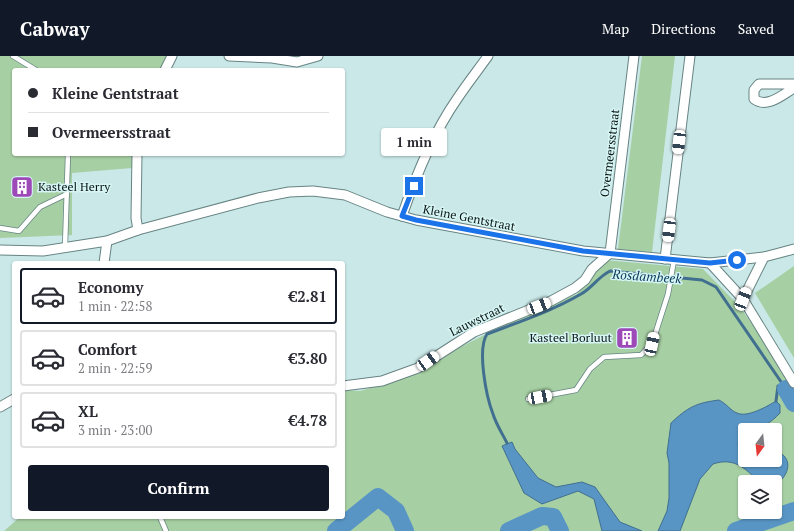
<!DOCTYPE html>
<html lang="en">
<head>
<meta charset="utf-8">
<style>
	body { margin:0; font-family:"PT Serif",serif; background:#f2f2f3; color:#2b2b33; height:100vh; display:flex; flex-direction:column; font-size:15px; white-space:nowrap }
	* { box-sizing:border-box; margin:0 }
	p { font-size:13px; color:#7c7c81 }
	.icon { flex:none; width:22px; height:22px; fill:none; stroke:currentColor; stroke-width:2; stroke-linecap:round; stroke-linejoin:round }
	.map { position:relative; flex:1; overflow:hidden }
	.details { position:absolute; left:12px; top:205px; width:333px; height:258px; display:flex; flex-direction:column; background:#fff; border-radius:4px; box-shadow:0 1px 3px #0004 }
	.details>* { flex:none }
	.guide { position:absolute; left:12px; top:12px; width:333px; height:88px; border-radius:4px; box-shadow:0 1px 3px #0004; display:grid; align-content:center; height:88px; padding:0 16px; background:#fff }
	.needle { width:26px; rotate:195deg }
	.buttons { position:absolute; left:738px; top:367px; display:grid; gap:8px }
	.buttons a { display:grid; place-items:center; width:44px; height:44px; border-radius:4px; background:#fff; box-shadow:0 1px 3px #0004; font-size:20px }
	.end { position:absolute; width:18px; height:18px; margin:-9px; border:5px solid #1a73e8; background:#fff; box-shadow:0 0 0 2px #fff }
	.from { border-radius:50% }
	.bubble { position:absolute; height:28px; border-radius:4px; background:#fff; box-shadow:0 1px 3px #0004; font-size:13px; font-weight:800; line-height:28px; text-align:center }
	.car { position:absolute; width:12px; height:24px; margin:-12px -6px; border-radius:5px; box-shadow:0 0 3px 1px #0007; background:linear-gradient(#fff 24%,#345 0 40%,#fff 0 76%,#345 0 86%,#fff 0) }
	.guide b { display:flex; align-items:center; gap:14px; height:38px; font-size:15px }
	.guide b+b { border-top:1px solid #e1e1e2 }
	.guide i { width:10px; height:10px; background:#2b2b33 }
	ul { padding:7px 0 0; list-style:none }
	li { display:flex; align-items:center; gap:12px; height:56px; margin:0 8px 6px; padding:0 8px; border:2px solid #e1e1e2; border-radius:4px }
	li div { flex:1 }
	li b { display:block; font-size:15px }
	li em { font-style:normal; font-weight:800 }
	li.on { border-color:#111827 }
	li>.icon { width:36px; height:36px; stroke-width:1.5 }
	.cta { display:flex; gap:8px; margin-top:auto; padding:8px 16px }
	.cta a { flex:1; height:46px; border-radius:4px; background:#111827; color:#fff; font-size:16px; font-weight:800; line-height:46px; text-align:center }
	header { display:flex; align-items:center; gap:24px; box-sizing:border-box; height:56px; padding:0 20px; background:#111827; color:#fff }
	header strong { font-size:19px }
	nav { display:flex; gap:22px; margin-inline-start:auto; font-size:14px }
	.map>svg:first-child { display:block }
	.green { fill:#a6cfa3; fill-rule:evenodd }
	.water { fill:#5895c4; stroke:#416f90 }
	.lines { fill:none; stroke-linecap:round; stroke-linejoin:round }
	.stream { stroke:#416f90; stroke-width:3 }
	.river { stroke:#5895c4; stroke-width:18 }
	.service-casing { stroke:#678483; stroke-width:6 }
	.minor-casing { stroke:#678483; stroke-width:11 }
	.service { stroke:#fff; stroke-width:4.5 }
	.minor { stroke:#fff; stroke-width:9 }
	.route { stroke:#1a73e8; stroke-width:5 }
	.labels { text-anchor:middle; stroke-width:3; stroke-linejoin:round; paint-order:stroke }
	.street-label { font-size:12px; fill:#0b1716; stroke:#d6f5f4 }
	.poi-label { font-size:12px; fill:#0b1716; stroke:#d6f5f4; text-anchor:start }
	.water-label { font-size:13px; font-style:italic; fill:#063858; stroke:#d6f5f4 }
</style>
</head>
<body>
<header>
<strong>Cabway</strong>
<nav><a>Map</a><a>Directions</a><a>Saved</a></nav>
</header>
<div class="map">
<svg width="794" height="475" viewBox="0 0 794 475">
	<rect width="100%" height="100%" fill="#c9e8e7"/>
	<g class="green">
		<polygon points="0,0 169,0 162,14 14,14 14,98 134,98 132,112 72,117 72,179 0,182"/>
		<polygon points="642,0 675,0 652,196 618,193"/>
		<path d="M605,204L703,213L740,251L784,314L794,333V475H4L20,461H343V334L360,335L420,317L459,292L525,258L577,238ZM745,374H775V404H745ZM745,426H775V456H745Z"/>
		<polygon points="794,210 794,302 755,237"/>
	</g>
	<g class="water">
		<path d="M719,344C727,348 731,355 737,357C747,362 768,350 776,345L780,349V357C771,367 759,374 745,374V377L740,379L738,389L745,396V404H775V395C794,400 790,420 775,429V426H759C745,412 734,401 713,408L700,423L680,475H658L667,455L669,442V407L667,397L671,367C688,351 696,347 719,344Z"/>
		<polygon points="512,386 515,393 538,422 556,431 582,426 595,431 620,466 642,475 602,475 594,443 578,435 542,448 524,437 502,390"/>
	</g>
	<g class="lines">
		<g class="stream">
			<polyline points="776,345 778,330 786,333"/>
			<path d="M507,387C502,377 496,368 493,358C486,340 477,293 487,278C519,266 552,255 581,238C592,232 598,221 610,215L702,224L716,231L786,333"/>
		</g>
		<g class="river">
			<polyline points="786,333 794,347"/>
			<polyline points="336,475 378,441 396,455 405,475"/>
			<polyline points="509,475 542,460 553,461 560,475"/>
			<polyline points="736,475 794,455"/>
		</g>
		<g class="service-casing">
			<g id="service">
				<polyline points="13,0 36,14"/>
				<polyline points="0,172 19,175 40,151 67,138"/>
				<polyline points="65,191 68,98"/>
				<polyline points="528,343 576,334 590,313 604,301 641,299 652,288 668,238 674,204"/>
				<polyline points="160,461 166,475"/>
			</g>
		</g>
		<g class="minor-casing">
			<g id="minor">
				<polyline points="229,0 272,2 297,6 318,0"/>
				<polyline points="165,14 172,0"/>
				<path d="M794,28H759L754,34V43C767,53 782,39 794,32"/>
				<polyline points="137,98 136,162 138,174"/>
				<path d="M402,160C415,122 434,76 457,43C467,28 478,14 488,0"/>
				<polyline points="0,194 43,195 107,185 138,174 258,142 289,136 313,135 345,139 387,156 416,164 583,195 710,207 764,201 794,193"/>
				<polyline points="610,197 634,0"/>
				<polyline points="665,203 690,0"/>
				<polyline points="104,207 107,185"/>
				<polyline points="710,207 743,243 794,327"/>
				<polyline points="743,243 764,201"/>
				<polyline points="343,330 382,325 418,312 474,276 551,245 575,232 585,224 592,213 610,197"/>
				<polyline points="0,351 14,343"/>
			</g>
		</g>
		<use href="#service" class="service"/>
		<use href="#minor" class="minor"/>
	</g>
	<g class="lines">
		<polyline class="route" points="414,130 402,160 416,164 583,195 710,207 737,204"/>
	</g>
	<defs>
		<g id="building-square" transform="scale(1.15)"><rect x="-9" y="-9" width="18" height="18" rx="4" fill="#9e49b8" stroke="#d6f5f4"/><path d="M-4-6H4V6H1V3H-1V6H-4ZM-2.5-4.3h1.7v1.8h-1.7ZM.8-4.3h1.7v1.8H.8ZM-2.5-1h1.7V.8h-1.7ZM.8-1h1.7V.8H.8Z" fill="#fff"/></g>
	</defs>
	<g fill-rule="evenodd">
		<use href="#building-square" x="22" y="131"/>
		<use href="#building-square" x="627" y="282"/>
	</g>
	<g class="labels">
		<g class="street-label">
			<text transform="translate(610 97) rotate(-83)" y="4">Overmeersstraat</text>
			<text transform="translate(469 162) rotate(11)" y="4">Kleine Gentstraat</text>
			<text transform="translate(477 264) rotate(-26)" y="4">Lauwstraat</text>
		</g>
		<g class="poi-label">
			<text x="38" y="135">Kasteel Herry</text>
			<text x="612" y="286" text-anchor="end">Kasteel Borluut</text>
		</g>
		<g class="water-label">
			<text transform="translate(647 220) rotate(4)" y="5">Rosdambeek</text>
		</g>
	</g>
</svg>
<div class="buttons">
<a><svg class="needle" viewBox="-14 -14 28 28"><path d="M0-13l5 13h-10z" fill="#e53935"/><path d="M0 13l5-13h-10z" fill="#7c7c81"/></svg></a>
<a><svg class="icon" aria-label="layers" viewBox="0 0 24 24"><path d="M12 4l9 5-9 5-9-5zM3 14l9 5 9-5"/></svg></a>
</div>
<i class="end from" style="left:737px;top:204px"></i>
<i class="end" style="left:414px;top:130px"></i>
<div class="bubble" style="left:381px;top:72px;width:66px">1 min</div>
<i class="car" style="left:679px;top:86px;rotate:187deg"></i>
<i class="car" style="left:669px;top:174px;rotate:187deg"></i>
<i class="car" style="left:743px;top:243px;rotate:21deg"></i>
<i class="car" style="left:539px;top:250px;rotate:69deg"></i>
<i class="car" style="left:652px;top:288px;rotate:12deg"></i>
<i class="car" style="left:428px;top:305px;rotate:55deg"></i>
<i class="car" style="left:540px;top:341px;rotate:79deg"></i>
<div class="guide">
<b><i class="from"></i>Kleine Gentstraat</b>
<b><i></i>Overmeersstraat</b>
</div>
<section class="details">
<ul>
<li class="on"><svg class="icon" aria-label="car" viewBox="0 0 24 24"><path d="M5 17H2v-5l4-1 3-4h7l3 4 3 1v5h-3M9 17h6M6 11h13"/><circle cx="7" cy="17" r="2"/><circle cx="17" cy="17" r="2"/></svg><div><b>Economy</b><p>1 min · 22:58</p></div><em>€2.81</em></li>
<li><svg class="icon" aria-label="car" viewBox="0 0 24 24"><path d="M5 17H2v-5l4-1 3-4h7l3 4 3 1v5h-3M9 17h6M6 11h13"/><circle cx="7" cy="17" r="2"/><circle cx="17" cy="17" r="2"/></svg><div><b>Comfort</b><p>2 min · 22:59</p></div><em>€3.80</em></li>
<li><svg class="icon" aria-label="car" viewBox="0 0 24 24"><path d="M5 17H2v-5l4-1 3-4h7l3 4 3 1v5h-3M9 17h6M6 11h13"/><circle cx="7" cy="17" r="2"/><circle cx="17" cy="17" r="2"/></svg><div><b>XL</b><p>3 min · 23:00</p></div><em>€4.78</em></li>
</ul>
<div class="cta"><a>Confirm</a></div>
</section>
</div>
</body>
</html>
